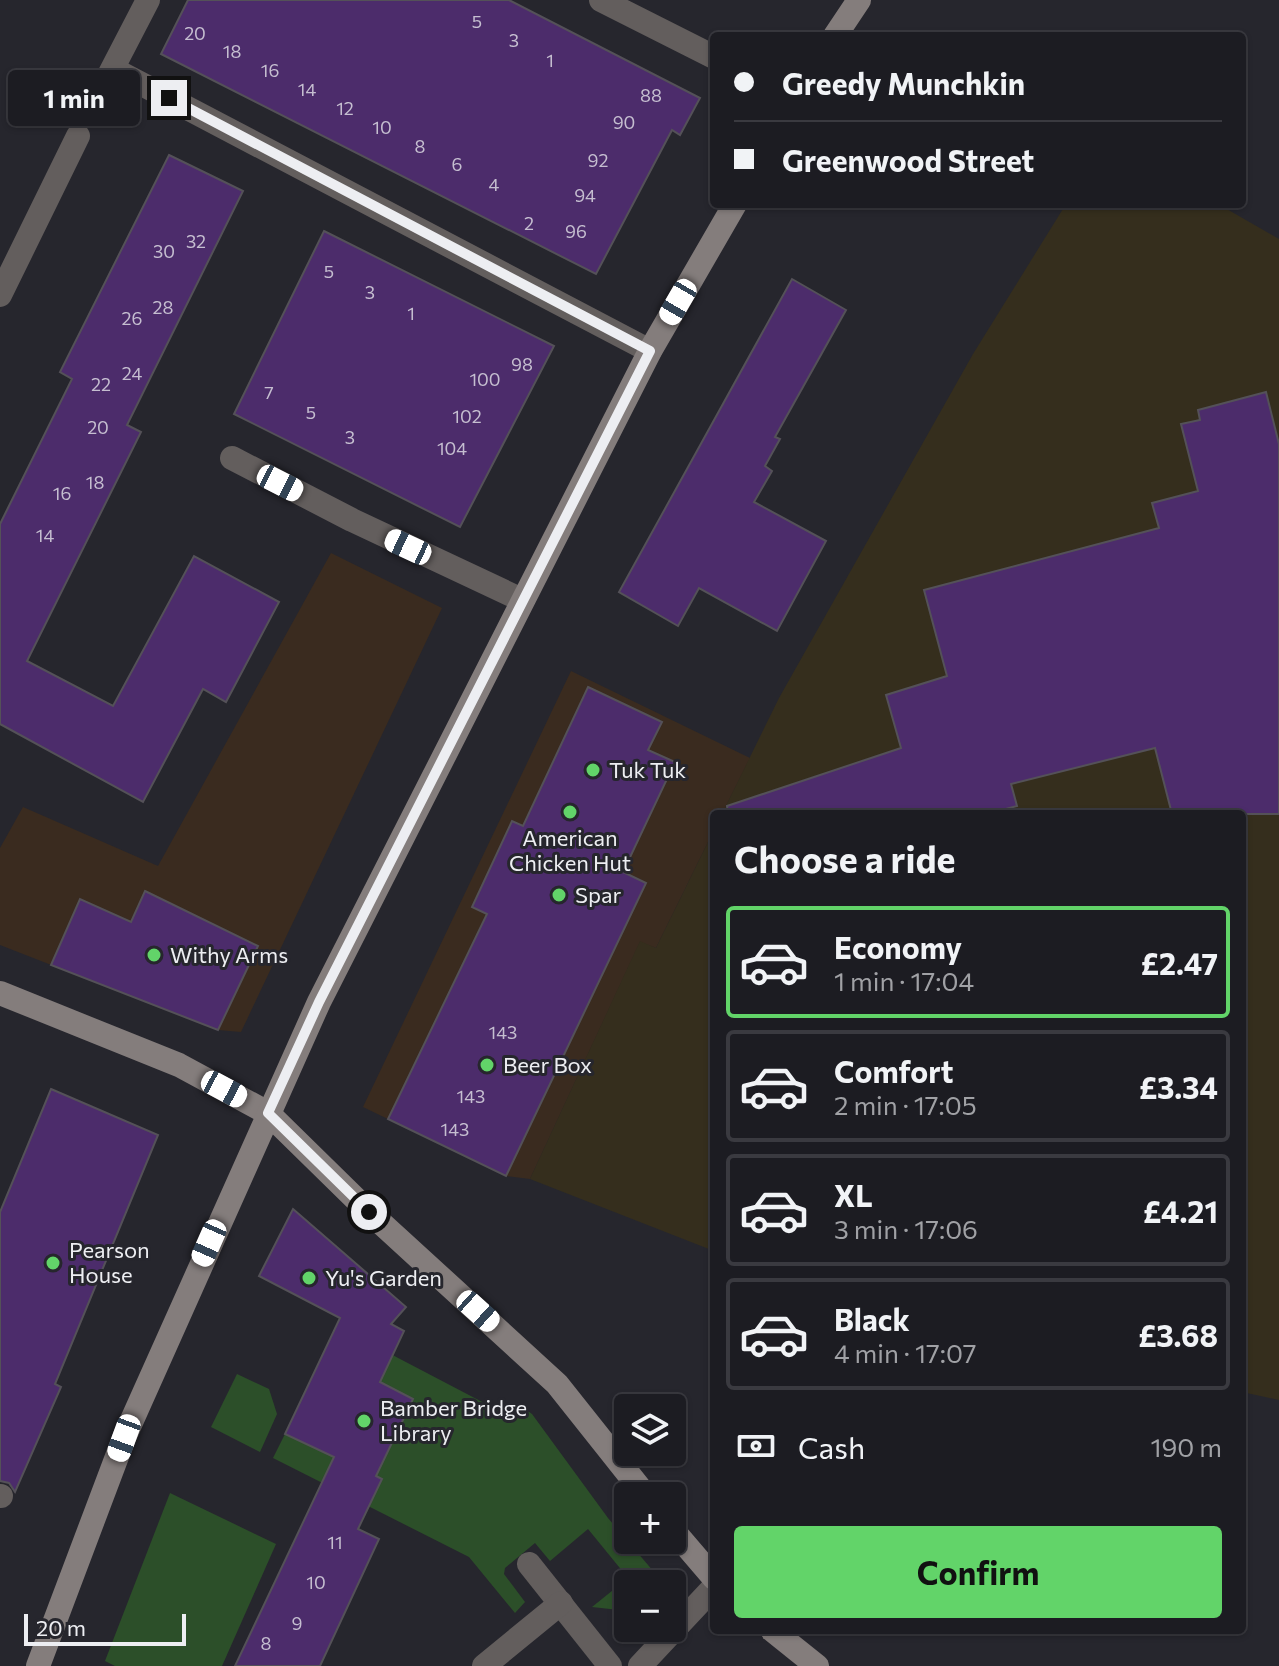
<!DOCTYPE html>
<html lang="en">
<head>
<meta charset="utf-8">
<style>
	body { margin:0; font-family:Commissioner,sans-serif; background:#25252a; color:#f1f3f6; height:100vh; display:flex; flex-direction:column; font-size:30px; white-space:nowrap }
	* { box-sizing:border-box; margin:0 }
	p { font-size:26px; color:#a0a1a5 }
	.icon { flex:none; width:44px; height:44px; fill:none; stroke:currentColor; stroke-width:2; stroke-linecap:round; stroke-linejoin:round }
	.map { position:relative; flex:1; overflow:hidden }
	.details { position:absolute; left:710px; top:810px; width:536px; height:824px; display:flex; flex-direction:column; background:#1c1c22; border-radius:8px; box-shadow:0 2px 6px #0004,0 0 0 2px #3a3a40 }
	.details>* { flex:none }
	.top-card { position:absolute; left:710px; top:32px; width:536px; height:176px; border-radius:8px; box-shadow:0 2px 6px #0004,0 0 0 2px #3a3a40; display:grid; align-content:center; height:176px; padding:0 24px; background:#1c1c22 }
	.buttons { position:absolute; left:614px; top:1394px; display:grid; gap:16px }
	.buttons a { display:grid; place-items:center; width:72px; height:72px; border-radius:8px; background:#1c1c22; box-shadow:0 2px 6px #0004,0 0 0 2px #3a3a40; font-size:40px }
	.scale { position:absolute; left:24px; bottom:20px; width:162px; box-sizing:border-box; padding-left:8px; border:4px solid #edeef2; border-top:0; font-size:22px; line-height:28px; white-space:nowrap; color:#edeef2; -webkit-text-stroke:6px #26262d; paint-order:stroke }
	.end { position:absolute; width:36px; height:36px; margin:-18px; border:10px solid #edeef2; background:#111; box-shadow:0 0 0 4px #111 }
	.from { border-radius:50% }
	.bubble { position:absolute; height:56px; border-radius:8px; background:#1c1c22; box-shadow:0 2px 6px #0004,0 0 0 2px #3a3a40; font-size:26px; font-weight:700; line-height:56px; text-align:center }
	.car { position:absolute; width:24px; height:48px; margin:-24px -12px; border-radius:10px; box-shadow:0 0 6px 2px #0007; background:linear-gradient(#fff 24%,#345 0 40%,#fff 0 76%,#345 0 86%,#fff 0) }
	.top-card b { display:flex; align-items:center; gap:28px; height:76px; font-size:30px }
	.top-card b+b { border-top:2px solid #3a3a40 }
	.top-card i { width:20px; height:20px; background:#f1f3f6 }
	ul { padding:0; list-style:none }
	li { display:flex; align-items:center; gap:24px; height:112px; margin:0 16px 12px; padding:0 8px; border:4px solid #3a3a40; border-radius:8px }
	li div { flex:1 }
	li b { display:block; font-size:30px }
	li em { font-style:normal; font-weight:700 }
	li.selected { border-color:#62d469 }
	li>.icon { width:72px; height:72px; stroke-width:1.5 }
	h2 { padding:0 24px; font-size:36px; line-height:96px }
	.pay { display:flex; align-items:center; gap:20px; height:88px; padding:0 24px; font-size:30px }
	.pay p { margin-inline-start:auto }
	.button { display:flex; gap:16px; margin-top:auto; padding:16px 24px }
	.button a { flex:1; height:92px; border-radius:8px; background:#62d469; color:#111; font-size:32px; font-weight:700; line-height:92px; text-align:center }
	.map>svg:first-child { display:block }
	.commercial { fill:#3a2b1f }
	.education { fill:#352e1d }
	.green { fill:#2c4f29 }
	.building { fill:#4c2c6b; stroke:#545158; stroke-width:2 }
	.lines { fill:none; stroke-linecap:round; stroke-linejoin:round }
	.street { stroke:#635e5d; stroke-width:24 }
	.secondary { stroke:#847d7c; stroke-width:24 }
	.route { stroke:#edeef2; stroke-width:10 }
	.poi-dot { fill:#62d469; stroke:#26262d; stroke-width:3 }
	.labels { text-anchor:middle; stroke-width:6; stroke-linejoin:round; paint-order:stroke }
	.number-label { font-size:18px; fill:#c5bed0 }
	.poi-label { font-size:22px; fill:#edeef2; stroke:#26262d; text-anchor:start }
</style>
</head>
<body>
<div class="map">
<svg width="1279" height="1666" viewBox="0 0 1279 1666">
	<rect width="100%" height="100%" fill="#26262d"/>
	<g class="commercial">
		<polygon points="331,553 442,608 241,1032 218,1030 0,945 0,848 23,807 158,866"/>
		<polygon points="571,671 750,758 722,814 714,814 714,830 656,948 640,942 530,1179 506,1176 363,1107"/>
	</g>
	<g class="education">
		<polygon points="1066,204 1218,204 1279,239 1279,1400 1242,1392 1242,814 722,814 779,698 973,354"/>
		<polygon points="714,830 714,1251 530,1179 640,941 656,948"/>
	</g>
	<g class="green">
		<polygon points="337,1326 511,1417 518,1404 532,1414 608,1518 654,1572 655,1584 628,1584 628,1611 592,1607 628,1578 588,1529 550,1561 535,1543 505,1568 504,1574 525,1602 515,1613 469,1557 273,1458 285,1434 376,1476 413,1399 322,1355"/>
		<polygon points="237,1374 269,1389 277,1414 260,1452 211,1427"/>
		<polygon points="170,1493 276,1544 222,1666 115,1666 105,1661"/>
	</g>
	<g class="building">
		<polygon points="188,0 509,0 700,98 680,135 672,130 596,274 161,54"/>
		<polygon points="169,155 243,191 127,425 141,432 27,661 113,706 194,556 279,602 226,702 203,689 143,802 0,724 0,524 72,379 60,372"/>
		<polygon points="324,231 554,346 460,527 234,414"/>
		<polygon points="792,279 846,310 775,437 780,439 765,466 772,471 754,502 826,541 777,631 699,588 678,626 619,592"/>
		<polygon points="1266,392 1279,444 1279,814 1172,814 1155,748 1011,784 1017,806 987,814 728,814 727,806 901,748 886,695 947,676 924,590 1159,528 1152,503 1198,491 1181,424 1200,420 1198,410"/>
		<polygon points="588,687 662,722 648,750 675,762 623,872 646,883 506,1176 388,1119 487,914 472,907 512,821 523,826"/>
		<polygon points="145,891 258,946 218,1030 51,965 80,899 131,922"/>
		<polygon points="51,1089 158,1135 55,1384 61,1387 15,1492 9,1483 0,1481 0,1212"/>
		<polygon points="293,1209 406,1307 391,1324 404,1331 380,1382 413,1399 376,1476 382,1479 358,1529 379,1539 320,1666 235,1666 334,1457 285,1434 340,1318 259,1276"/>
	</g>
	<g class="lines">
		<g class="street">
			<polyline points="601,0 714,57"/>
			<polyline points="113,69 650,351"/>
			<polyline points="106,81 148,0"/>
			<polyline points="0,295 78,136"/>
			<polyline points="232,458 352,520 522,600"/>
			<polyline points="0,1496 1,1496"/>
			<polyline points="529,1564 610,1666"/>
			<polyline points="484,1666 561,1603"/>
			<polyline points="640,1666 714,1587"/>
		</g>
		<g class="secondary">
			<polyline points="835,36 859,0"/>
			<polyline points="0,993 179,1065 268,1113 369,1212 557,1384 646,1496"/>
			<polyline points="672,1529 714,1578"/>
			<polyline points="772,1630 817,1666"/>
			<polyline points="38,1666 124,1438 319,1002 650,351 735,204"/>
		</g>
	</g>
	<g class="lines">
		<polyline class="route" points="169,98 650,351 319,1002 268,1113 369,1212"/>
	</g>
	<g class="poi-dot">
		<circle cx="593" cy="770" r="8"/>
		<circle cx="570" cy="812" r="8"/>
		<circle cx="559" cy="895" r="8"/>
		<circle cx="154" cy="955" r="8"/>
		<circle cx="487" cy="1065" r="8"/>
		<circle cx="53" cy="1263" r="8"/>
		<circle cx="309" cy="1278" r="8"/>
		<circle cx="364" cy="1421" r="8"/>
	</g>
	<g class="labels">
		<g class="number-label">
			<text x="477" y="28">5</text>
			<text x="195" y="40">20</text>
			<text x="514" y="47">3</text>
			<text x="232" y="58">18</text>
			<text x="550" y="67">1</text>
			<text x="270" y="77">16</text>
			<text x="307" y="96">14</text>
			<text x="651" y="102">88</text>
			<text x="345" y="115">12</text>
			<text x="624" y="129">90</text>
			<text x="382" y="134">10</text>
			<text x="420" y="153">8</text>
			<text x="598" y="167">92</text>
			<text x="457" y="171">6</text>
			<text x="494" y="191">4</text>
			<text x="585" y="202">94</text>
			<text x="529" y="230">2</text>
			<text x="576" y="238">96</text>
			<text x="196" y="248">32</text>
			<text x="164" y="258">30</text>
			<text x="329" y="278">5</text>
			<text x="370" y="299">3</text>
			<text x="163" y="314">28</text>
			<text x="411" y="320">1</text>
			<text x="132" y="325">26</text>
			<text x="522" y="371">98</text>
			<text x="132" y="380">24</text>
			<text x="485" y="386">100</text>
			<text x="101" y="391">22</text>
			<text x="269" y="399">7</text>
			<text x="311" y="419">5</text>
			<text x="467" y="423">102</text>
			<text x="98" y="434">20</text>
			<text x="350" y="444">3</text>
			<text x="452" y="455">104</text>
			<text x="95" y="489">18</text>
			<text x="62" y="500">16</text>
			<text x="45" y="542">14</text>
			<text x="503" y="1039">143</text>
			<text x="471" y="1103">143</text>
			<text x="455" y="1136">143</text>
			<text x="335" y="1549">11</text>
			<text x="316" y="1589">10</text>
			<text x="297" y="1630">9</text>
			<text x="266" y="1650">8</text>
		</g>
		<g class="poi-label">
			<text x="609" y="778">Tuk Tuk</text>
			<text x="570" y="846" text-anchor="middle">American<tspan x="570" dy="25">Chicken Hut</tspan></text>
			<text x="575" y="903">Spar</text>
			<text x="170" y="963">Withy Arms</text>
			<text x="503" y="1073">Beer Box</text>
			<text x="69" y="1258">Pearson<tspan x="69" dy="25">House</tspan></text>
			<text x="325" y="1286">Yu's Garden</text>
			<text x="380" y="1416">Bamber Bridge<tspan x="380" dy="25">Library</tspan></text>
		</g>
	</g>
</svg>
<div class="buttons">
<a><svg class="icon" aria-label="layers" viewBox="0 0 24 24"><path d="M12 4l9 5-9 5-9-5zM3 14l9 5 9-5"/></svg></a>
<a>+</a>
<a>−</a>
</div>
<div class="scale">20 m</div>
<i class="end from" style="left:369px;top:1212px"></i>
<i class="end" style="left:169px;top:98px"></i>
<div class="bubble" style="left:8px;top:70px;width:132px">1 min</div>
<i class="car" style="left:678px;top:302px;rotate:210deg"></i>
<i class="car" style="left:280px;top:483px;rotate:117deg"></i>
<i class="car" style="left:408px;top:547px;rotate:295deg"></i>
<i class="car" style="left:224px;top:1089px;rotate:118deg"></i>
<i class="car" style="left:209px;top:1243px;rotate:204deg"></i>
<i class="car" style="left:478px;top:1311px;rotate:132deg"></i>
<i class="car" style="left:124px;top:1438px;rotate:200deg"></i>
<div class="top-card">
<b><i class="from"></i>Greedy Munchkin</b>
<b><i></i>Greenwood Street</b>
</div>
<section class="details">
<h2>Choose a ride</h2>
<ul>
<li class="selected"><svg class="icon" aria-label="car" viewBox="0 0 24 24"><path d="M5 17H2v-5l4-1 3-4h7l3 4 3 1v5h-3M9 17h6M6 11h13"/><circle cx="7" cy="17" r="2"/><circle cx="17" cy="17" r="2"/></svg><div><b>Economy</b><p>1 min · 17:04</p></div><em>£2.47</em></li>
<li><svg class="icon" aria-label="car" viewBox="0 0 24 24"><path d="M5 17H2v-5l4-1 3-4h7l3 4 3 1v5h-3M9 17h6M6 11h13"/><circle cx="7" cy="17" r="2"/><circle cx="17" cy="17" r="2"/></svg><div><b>Comfort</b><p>2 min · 17:05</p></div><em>£3.34</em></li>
<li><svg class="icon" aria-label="car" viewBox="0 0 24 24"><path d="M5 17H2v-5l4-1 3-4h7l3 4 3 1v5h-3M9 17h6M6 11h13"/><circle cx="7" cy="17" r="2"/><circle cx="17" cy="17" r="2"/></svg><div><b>XL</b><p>3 min · 17:06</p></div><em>£4.21</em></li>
<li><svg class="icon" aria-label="car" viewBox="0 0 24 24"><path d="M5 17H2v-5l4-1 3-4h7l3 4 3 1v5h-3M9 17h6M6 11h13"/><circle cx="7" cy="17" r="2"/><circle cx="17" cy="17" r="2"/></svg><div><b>Black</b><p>4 min · 17:07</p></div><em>£3.68</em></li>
</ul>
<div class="pay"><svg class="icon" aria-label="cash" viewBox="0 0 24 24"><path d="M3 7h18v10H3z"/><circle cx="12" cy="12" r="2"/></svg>Cash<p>190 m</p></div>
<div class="button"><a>Confirm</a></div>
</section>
</div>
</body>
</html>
